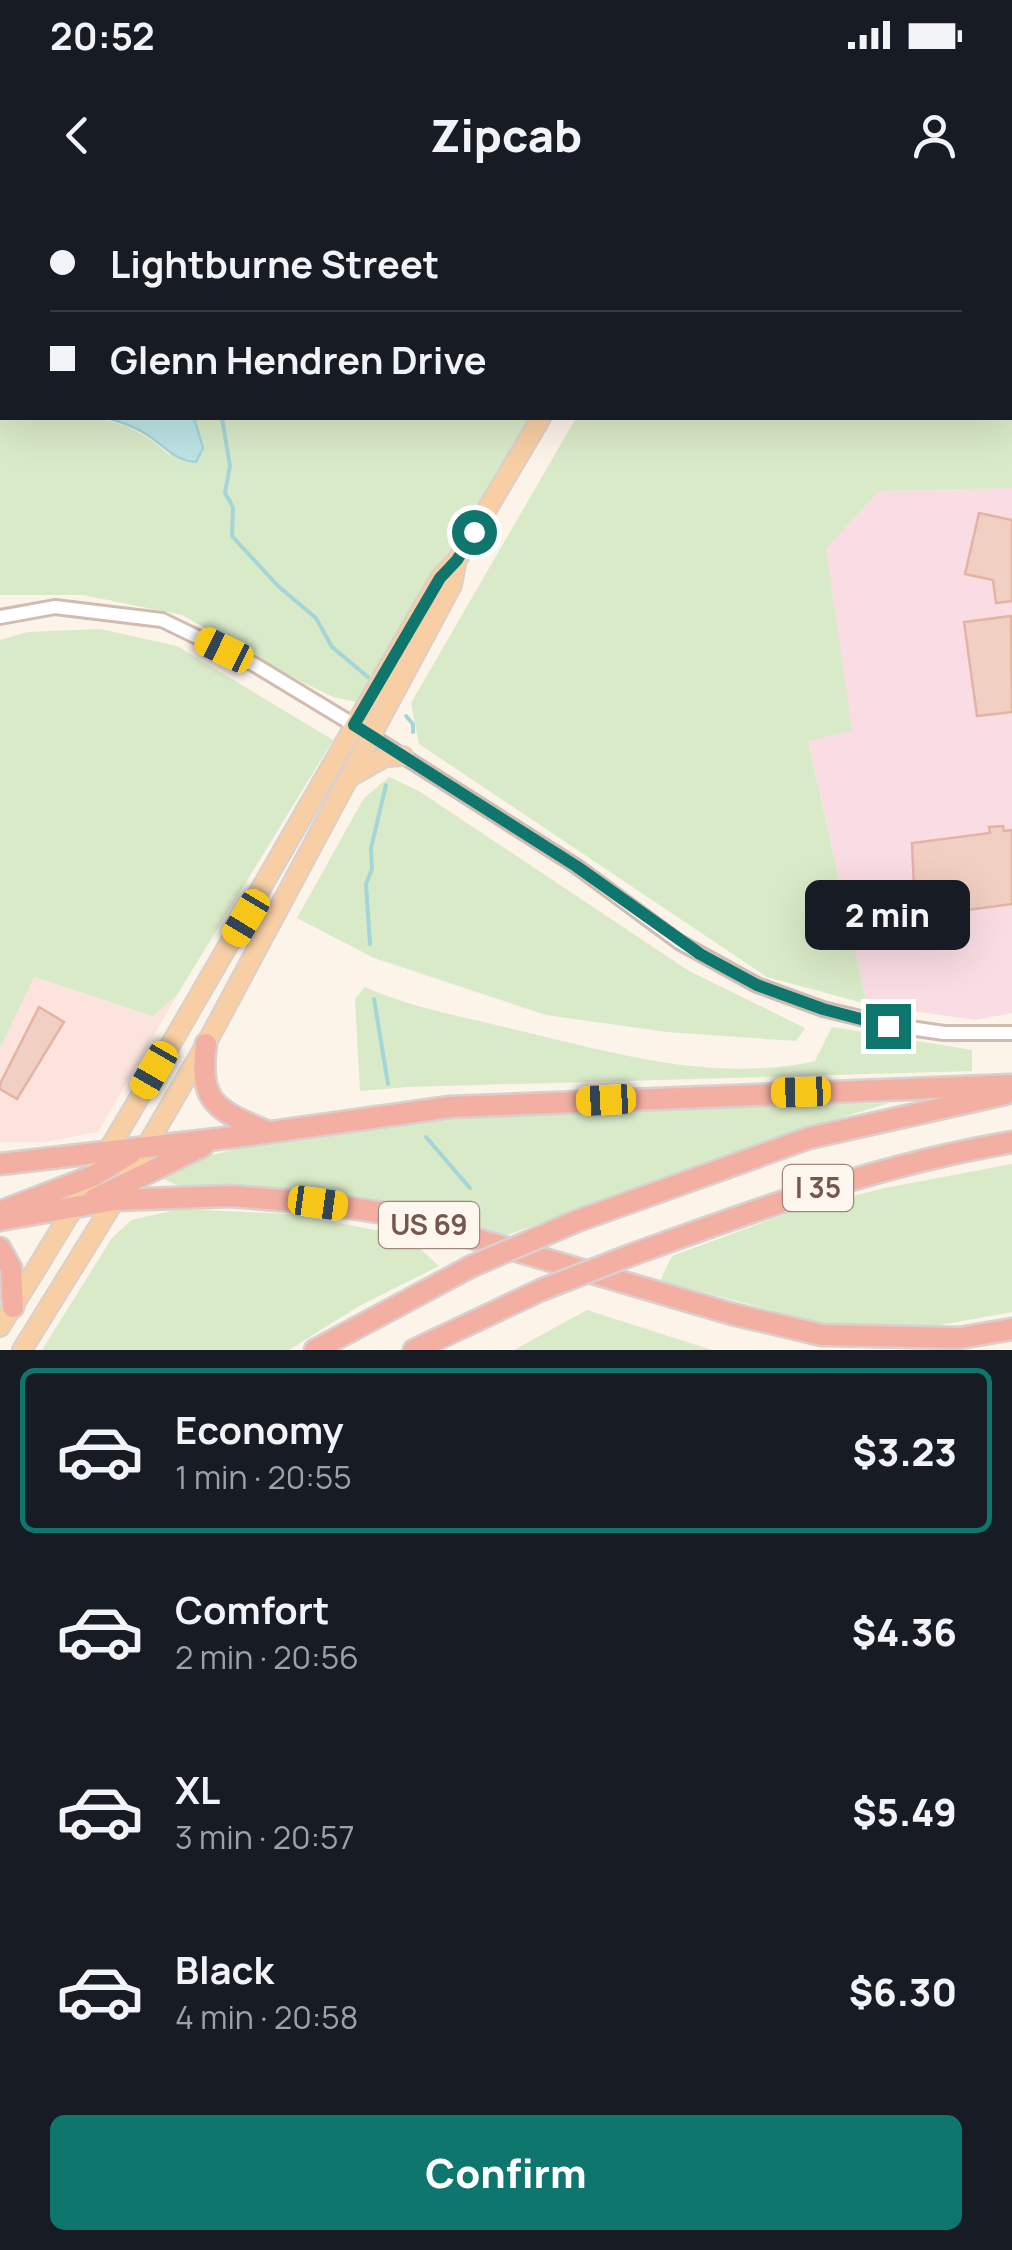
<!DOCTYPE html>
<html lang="en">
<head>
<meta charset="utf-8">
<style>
	body { margin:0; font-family:Manrope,sans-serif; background:#242831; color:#f1f3f6; height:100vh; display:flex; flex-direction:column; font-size:38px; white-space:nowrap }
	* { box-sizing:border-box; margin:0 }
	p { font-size:32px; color:#9ea1a6 }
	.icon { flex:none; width:55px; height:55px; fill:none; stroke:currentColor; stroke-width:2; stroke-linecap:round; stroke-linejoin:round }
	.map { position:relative; height:1150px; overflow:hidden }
	.side { display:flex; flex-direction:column; background:#171b24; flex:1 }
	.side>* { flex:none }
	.guide { position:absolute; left:0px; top:0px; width:1012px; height:220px; box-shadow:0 10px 40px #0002; display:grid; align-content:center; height:220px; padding:0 50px; background:#171b24 }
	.end { position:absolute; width:45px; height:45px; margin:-22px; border:12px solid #0f766e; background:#fff; box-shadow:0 0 0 5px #fff }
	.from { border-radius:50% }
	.bubble { position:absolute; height:70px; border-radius:15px; background:#171b24; box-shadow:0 10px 40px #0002; font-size:32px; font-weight:800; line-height:70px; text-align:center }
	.car { position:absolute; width:30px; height:60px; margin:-30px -15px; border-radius:12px; box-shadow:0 0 8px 2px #0007; background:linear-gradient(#f5c518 24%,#345 0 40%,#f5c518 0 76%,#345 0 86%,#f5c518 0) }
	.guide b { display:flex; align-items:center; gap:35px; height:95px; font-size:38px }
	.guide b+b { border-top:2px solid #363941 }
	.guide i { width:25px; height:25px; background:#f1f3f6 }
	ul { padding:18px 0 0; list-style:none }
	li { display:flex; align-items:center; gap:30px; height:165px; margin:0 20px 15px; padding:0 30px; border:5px solid transparent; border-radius:15px }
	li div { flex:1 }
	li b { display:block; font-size:38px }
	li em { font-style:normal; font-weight:800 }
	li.on { border-color:#0f766e }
	li>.icon { width:90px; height:90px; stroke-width:1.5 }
	.primary-button { display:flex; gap:20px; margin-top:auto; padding:20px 50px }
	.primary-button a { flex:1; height:115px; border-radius:15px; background:#0f766e; color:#fff; font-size:40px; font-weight:800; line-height:115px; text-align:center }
	.status { display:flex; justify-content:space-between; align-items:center; height:70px; padding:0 50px; background:#171b24; direction:ltr }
	.status svg { height:28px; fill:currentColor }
	header { display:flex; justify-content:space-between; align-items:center; height:130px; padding:0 50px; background:#171b24; font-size:45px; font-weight:800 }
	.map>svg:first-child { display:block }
	.commercial { fill:#fce3de }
	.medical { fill:#fadde4 }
	.green { fill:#d9eac8 }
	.water { fill:#bee4e6; stroke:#a4d5d7; stroke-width:2.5 }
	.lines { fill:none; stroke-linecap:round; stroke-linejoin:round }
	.stream { stroke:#a4d5d7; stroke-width:4 }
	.building { fill:#f1cfc2; stroke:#e3b4a3; stroke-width:2.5 }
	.minor-casing { stroke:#d0bcb1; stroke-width:18 }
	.major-casing { stroke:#d9d0cd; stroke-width:22 }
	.highway-casing { stroke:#d9d0cd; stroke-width:25 }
	.minor { stroke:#fff; stroke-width:12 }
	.major { stroke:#f8cfa5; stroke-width:18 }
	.highway { stroke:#f4afa3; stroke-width:20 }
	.highway-bridge-casing { stroke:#d9d0cd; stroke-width:25; stroke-linecap:butt }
	.highway-bridge { stroke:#f4afa3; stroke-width:20 }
	.route { stroke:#0f766e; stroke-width:12 }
	.labels { text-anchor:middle; stroke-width:8; stroke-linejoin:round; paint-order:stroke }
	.shield { fill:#fef7f0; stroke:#9f877e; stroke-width:2.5 }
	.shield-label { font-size:28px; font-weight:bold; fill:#76574d }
</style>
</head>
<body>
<div class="status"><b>20:52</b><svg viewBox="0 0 49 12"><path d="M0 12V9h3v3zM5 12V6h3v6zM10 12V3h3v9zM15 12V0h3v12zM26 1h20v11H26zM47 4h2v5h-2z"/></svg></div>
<header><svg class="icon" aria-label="back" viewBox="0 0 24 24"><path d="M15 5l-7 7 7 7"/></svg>Zipcab<svg class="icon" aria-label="person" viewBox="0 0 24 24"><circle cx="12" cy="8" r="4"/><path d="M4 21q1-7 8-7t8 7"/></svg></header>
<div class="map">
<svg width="1012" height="1150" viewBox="0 0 1012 1150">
	<rect width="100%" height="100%" fill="#fcf3e9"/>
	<polygon class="commercial" points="33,777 153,816 177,795 98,932 43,942 0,942 0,848"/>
	<polygon class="medical" points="1012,288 1012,813 975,820 867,804 808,540 851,531 826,349 879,291"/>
	<g class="green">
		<polygon points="127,0 659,0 127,2"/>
		<polygon points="855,0 1012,0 1012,288 879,291 826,349 852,531 808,541 867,804 767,777 419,544 411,503 576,218 1010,218 1010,2 854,2"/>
		<path d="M0,74H2V218C68,218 116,205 168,254L203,248L194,218H530L370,486L356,502L333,497L294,478L182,415L83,395H0Z"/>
		<polygon points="100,429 177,446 333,540 177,795 153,816 34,777 0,848 0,440 28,432"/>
		<polygon points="389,577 419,591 689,771 805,828 796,841 667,832 546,815 374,758 297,718 364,598"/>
		<path d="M365,787C409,807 459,816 505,827C606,851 712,884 815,861L832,827L972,850V871L408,887L360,891L355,799Z"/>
		<path d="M889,903L804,929L507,1035L414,1009L317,993L207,990L179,986L154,975C215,948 282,940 347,931C527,906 708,908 889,903Z"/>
		<polygon points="1012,964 1012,1112 918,1129 816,1122 660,1081 672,1056 794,1011 885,988"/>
		<polygon points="180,1009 292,1014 406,1036 439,1066 359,1106 289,1150 42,1150 112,1038 131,1020"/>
		<polygon points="587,1110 712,1150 514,1150"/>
	</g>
	<path class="water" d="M107,218H194L203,248L196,262C173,260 165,246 146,234C134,226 121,222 107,218Z"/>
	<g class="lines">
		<g class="stream">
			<polyline points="222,218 230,266 225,293 233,307 232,336 278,386 316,418 332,447 368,477"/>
			<polyline points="406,516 413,524 413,532"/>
			<polyline points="370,744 366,684 372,669 371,648 386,585"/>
			<polyline points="374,799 388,884"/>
			<polyline points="426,937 470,988"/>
		</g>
	</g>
	<g class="building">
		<polygon points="979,313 1012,320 1012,401 996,403 993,380 965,374"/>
		<polygon points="1011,416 1012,512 977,516 964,422"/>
		<polygon points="1003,626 1004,631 1012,630 1012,704 922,716 918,688 914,688 912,643 990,633 989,627"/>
		<polygon points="39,807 64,822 17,899 0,889 0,884"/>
	</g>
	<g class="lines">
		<g class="minor-casing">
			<polyline id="minor" points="0,417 55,407 162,420 255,465 354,525 576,666 679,742 757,785 823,809 889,825 944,833 1012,833"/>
		</g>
		<g class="major-casing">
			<g id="major">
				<polyline points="670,2 672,0"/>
				<polyline points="350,577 385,557 403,556"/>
				<path d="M0,1127C154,882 294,628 440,378L457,360L541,218"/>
				<polyline points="22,1150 115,1000 206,844 452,385 456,364"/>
			</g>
		</g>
		<g class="highway-casing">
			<g id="highway">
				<path d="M206,844C198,905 218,910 268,932"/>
				<polyline points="0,964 242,936 450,907 1012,885"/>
				<polyline points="94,999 203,946"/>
				<polyline points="2,1011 93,976 130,954"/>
				<polyline points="0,1020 115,1000 231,996 318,1003 391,1014 732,1114 822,1135 959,1138 1012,1129"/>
				<polyline points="577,1021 809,938 1005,894"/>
				<polyline points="0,1048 11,1068 13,1107"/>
				<path d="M631,1055C756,1010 880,964 1012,942"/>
				<polyline points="315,1150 472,1066"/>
				<polyline points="414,1150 541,1090"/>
			</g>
		</g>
		<use href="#minor" class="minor"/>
		<use href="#major" class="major"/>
		<use href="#highway" class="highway"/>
		<g class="highway-bridge-casing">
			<g id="highway-bridge">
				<polyline points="472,1066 577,1021"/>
				<polyline points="541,1090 631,1055"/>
			</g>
		</g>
		<use href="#highway-bridge" class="highway-bridge"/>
	</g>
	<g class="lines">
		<polyline class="route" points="474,332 457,360 440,378 354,525 576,666 700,754 757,785 823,809 888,826"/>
	</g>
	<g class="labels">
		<g class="shield">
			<rect x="783" y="965" width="70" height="46" rx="8"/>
			<rect x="379" y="1002" width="100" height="46" rx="8"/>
		</g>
		<g class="shield-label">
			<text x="818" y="998">I 35</text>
			<text x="429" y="1035">US 69</text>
		</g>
	</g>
</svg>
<i class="end from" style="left:474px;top:332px"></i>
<i class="end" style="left:888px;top:826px"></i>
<div class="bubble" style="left:805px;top:680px;width:165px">2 min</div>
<i class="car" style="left:224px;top:450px;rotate:296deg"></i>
<i class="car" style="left:246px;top:718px;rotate:211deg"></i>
<i class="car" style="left:154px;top:870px;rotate:210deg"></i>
<i class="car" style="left:801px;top:892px;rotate:268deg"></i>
<i class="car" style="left:606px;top:900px;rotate:267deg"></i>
<i class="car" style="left:318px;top:1003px;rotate:98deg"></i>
<div class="guide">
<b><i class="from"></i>Lightburne Street</b>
<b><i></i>Glenn Hendren Drive</b>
</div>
</div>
<section class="side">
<ul>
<li class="on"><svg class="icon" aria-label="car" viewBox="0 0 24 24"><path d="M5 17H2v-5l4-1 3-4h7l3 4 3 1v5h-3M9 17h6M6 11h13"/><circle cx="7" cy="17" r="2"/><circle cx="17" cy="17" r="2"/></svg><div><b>Economy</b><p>1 min · 20:55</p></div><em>$3.23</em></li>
<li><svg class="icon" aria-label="car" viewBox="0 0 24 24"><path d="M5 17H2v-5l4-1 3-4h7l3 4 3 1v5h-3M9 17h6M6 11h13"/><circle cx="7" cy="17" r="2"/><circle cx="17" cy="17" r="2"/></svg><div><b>Comfort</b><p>2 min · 20:56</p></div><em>$4.36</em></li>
<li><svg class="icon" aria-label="car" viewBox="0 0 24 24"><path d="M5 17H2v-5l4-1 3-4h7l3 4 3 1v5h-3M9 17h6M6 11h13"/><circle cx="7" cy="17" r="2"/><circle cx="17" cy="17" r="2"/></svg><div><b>XL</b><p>3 min · 20:57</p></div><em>$5.49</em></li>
<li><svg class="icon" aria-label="car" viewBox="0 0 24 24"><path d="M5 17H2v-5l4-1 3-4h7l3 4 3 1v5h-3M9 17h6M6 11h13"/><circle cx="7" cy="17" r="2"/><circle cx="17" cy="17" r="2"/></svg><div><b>Black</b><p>4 min · 20:58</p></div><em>$6.30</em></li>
</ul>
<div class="primary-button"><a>Confirm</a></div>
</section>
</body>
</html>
